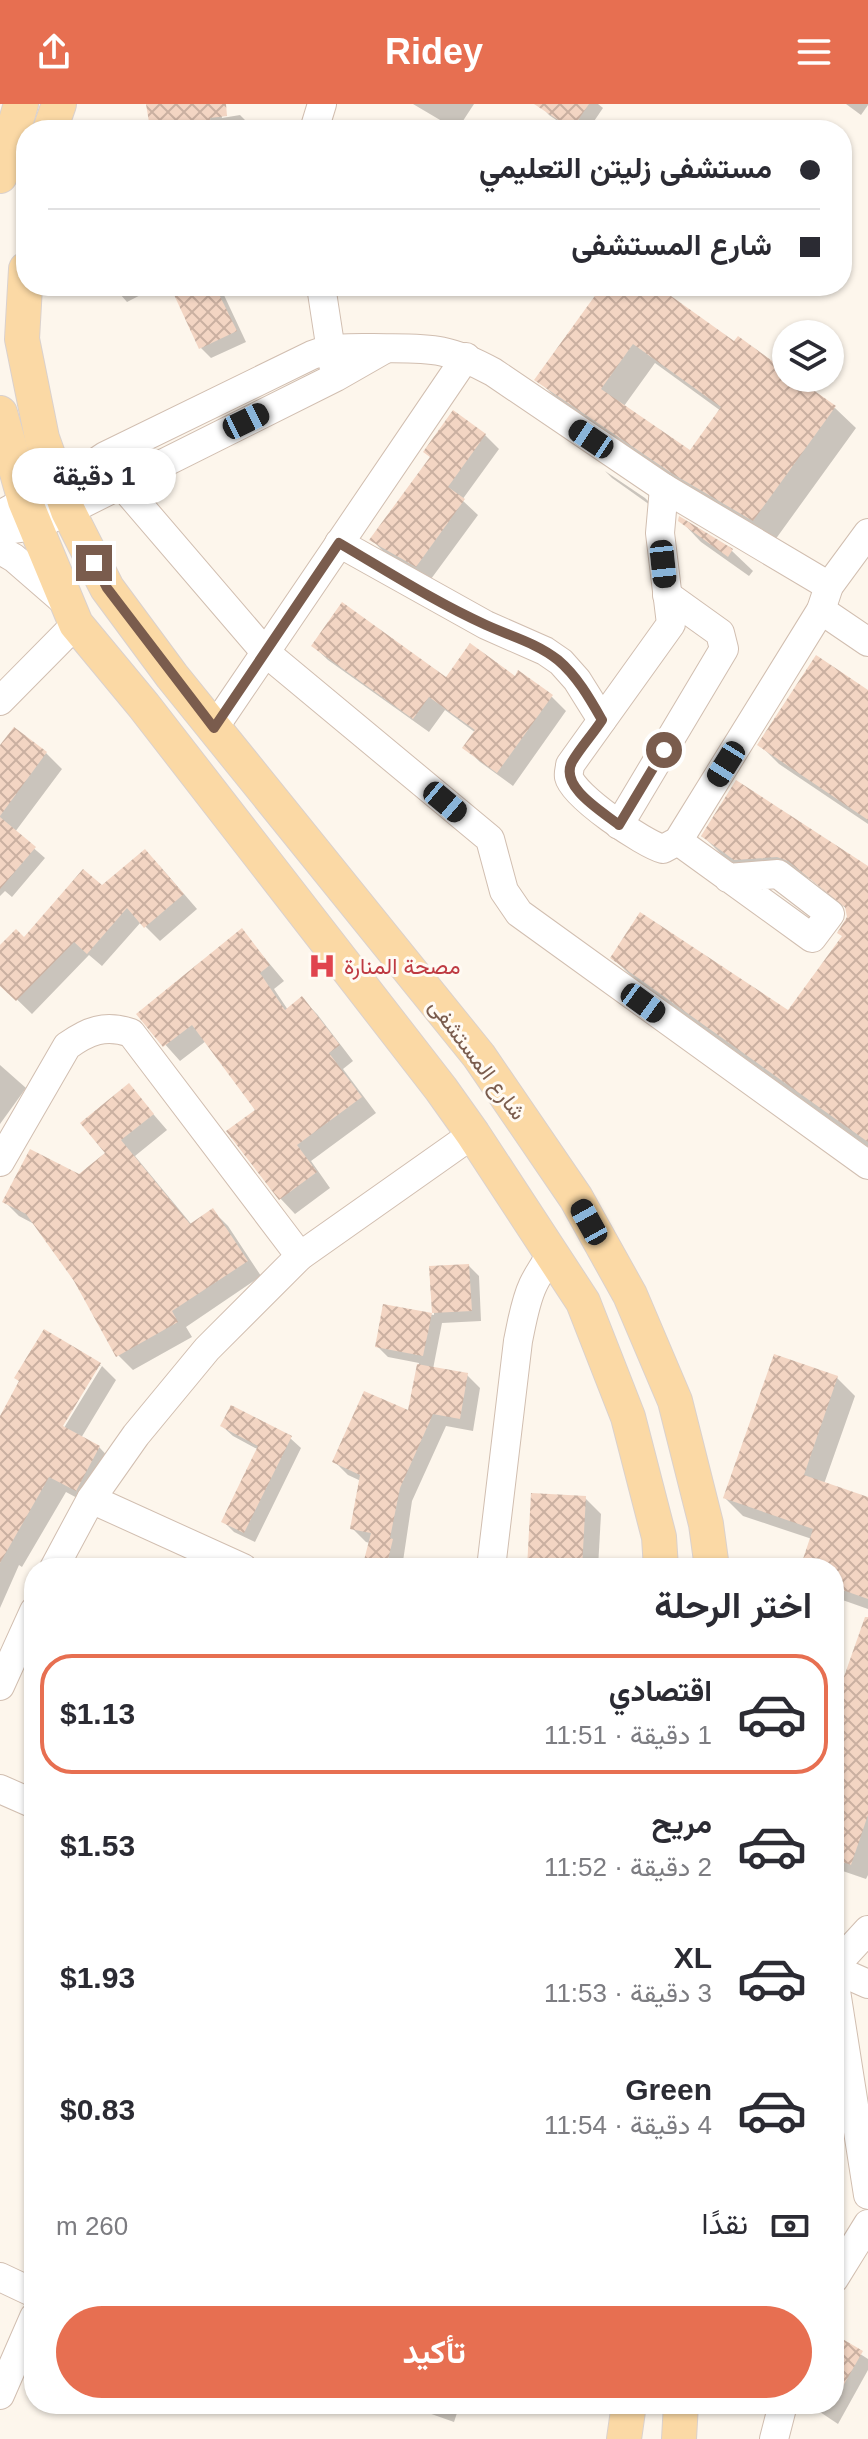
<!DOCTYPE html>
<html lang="ar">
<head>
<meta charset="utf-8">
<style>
	body { margin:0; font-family:Helvetica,Vazirmatn,sans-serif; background:#f2f2f3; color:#2b2b33; direction:rtl; height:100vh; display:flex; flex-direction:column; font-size:30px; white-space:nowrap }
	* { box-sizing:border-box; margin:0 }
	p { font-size:26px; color:#7c7c81 }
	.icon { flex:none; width:44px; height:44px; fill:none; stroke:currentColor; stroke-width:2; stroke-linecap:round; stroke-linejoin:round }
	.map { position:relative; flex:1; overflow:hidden; direction:ltr }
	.details { position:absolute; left:24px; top:1454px; width:820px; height:856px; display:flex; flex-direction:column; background:#fff; border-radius:32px; box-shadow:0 2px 6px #0004; direction:rtl }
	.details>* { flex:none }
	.top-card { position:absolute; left:16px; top:16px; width:836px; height:176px; border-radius:32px; box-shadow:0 2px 6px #0004; direction:rtl; display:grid; align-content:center; height:176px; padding:0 32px; background:#fff }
	.controls { position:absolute; left:772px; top:216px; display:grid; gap:16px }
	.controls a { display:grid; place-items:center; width:72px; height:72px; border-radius:50%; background:#fff; box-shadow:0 2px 6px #0004; font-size:40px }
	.end { position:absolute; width:36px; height:36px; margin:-18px; border:10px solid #7a5c4d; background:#fff; box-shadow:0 0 0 4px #fff }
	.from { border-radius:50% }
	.bubble { position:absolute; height:56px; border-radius:28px; background:#fff; box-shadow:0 2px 6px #0004; font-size:26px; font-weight:700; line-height:56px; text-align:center; direction:rtl }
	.car { position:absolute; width:24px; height:48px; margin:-24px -12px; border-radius:10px; box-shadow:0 0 6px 2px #0007; background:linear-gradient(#222 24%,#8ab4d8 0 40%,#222 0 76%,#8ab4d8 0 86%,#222 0) }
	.top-card b { display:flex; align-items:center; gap:28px; height:76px; font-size:30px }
	.top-card b+b { border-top:2px solid #e1e1e2 }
	.top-card i { width:20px; height:20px; background:#2b2b33 }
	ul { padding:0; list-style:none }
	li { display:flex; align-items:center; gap:24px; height:120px; margin:0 16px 12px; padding:0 16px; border:4px solid transparent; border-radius:32px }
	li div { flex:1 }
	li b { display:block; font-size:30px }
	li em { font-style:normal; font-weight:700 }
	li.selected { border-color:#e76f51 }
	li>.icon { width:72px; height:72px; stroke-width:1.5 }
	h2 { padding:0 32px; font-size:36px; line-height:96px }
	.pay { display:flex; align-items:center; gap:20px; height:88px; padding:0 32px; font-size:30px }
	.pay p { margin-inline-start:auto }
	.primary-button { display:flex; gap:16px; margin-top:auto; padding:16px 32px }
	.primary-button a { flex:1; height:92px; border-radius:48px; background:#e76f51; color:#fff; font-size:32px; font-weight:700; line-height:92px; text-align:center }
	header { display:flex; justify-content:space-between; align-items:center; height:104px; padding:0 32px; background:#e76f51; color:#fff; font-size:36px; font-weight:700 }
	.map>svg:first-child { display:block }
	.shadow { fill:#0003; fill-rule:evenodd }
	.building { fill:url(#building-cross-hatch); fill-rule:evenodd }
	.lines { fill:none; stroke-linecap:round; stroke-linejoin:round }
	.minor-casing { stroke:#d1beb0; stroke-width:30 }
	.major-casing { stroke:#dad1cd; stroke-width:36 }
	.minor { stroke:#fff; stroke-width:28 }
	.major { stroke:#fbd9a5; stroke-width:34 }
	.route { stroke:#7a5c4d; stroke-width:10 }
	.labels { text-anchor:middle; stroke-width:6; stroke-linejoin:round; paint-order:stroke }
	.health-label { font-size:22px; fill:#be3a42; stroke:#fffaf3; text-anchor:start }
	.street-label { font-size:22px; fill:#7a5c4d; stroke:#fffaf3 }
</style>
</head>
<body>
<header><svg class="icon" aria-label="menu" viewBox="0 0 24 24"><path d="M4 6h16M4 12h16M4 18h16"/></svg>Ridey<svg class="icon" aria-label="share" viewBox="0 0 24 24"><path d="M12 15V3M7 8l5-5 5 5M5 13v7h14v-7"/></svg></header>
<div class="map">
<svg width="868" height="2335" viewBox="0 0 868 2335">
	<defs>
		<pattern id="building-cross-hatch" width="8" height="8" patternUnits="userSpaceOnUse" patternTransform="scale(2)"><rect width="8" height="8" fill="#f3d5c3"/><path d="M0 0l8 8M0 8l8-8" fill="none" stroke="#cab0a1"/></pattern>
	</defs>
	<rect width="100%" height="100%" fill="#fdf6ec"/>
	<g class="shadow">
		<polygon points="148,0 220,0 222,14 240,11 255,26 155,26 152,23"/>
		<polygon points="413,0 474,0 457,26"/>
		<polygon points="539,0 598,0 603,4 588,26 571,26 549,11"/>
		<polygon points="846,0 868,0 868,1 861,11"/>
		<polygon points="113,182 158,182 127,198"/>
		<polygon points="204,182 216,182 223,189 246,238 211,254 201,244"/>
		<path d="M604,182H654L735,240L786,269V274H793L835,304L856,324L775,436L696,390L558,296L537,275ZM655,259L721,307L691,349L624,302Z"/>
		<polygon points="485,331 499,345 462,396 478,411 431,475 386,450 372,436"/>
		<polygon points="605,367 645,394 657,406 612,374"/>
		<polygon points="680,416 732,447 753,467 749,472 701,438"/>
		<polygon points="313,542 447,576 552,593 566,607 513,682 480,658 465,644 476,629 445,606 429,628 328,556"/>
		<polygon points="868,588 868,720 779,660 760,641"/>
		<polygon points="0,645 46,649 62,665 15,728 45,754 12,793 5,787 0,792"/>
		<polygon points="703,732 868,764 868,1043 632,873 613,854 789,908 844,833 849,813 848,806 810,775 797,771 755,775 722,751"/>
		<polygon points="159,761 197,805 160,837 141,818 102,862 89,851 32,910 0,879 0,844 24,836 102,784"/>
		<polygon points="242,827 284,877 274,885 288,906 302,895 317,910 353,957 343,965 376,1009 311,1057 330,1084 295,1110 280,1094 258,1007 206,937 180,957 138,910"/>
		<polygon points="0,961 26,984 0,1020"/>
		<polygon points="129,982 167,1026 135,1052 192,1121 213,1107 228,1122 261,1172 186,1223 192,1233 133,1266 118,1251 76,1176 36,1121 19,1112 4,1097 79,1073 108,1049"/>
		<polygon points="469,1162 479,1172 481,1217 442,1219 433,1265 467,1271 480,1284 473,1327 446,1322 412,1397 402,1464 364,1464 370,1439 366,1438 353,1425 361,1377 348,1371 335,1358 410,1309 419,1259 388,1253 377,1242 385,1202 434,1211 432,1164"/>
		<polygon points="44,1227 101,1262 97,1262 56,1330 59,1332 102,1262 116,1276 81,1334 99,1343 114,1359 92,1402 66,1388 22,1463 19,1461 0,1504 0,1317 21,1278 16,1274"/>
		<polygon points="837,1274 855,1292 824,1380 868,1395 868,1505 834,1493 834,1464 802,1464 812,1435 743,1412 725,1394"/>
		<polygon points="222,1322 290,1334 301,1344 255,1438 234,1428 224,1418 259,1346 233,1332"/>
		<polygon points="585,1394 601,1410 598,1464 529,1464"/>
		<polygon points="868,1521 868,1771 866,1775 834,1764 834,1607"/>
		<polygon points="834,2233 868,2255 868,2266 838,2320 808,2300 834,2300"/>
		<polygon points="403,2300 460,2300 454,2318"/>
	</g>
	<g class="building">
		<polygon points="146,0 226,0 227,12 210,14 212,26 190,26 188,18 150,24"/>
		<polygon points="534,0 589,0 572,25"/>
		<polygon points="170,182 215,182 237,227 199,245"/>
		<path d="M602,182H657L734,237L738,232L786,267V274H796L836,302L753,417L673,370L534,276ZM633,240L721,303L690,346L601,285Z"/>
		<polygon points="453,306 486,330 448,383 465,395 416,463 369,436 430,353 423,348"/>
		<polygon points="679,412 733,445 728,453 678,417"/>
		<polygon points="342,498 446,573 470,539 515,572 518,566 553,591 497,669 462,644 475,626 429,593 413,615 311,542"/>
		<polygon points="816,551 868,586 868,716 757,641"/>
		<polygon points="14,623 47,648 0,712 0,641"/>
		<polygon points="736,676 868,762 868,1038 610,854 640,808 788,906 842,832 837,829 847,813 845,803 788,757 777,753 734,756 701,732"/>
		<polygon points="0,713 36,743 0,785"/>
		<polygon points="145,745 184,790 144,824 127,804 87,850 74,838 16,897 0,882 0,841 16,825 24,833 83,765 102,781"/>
		<polygon points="242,824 270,861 260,869 285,906 302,892 340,941 329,949 362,993 297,1041 317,1068 279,1096 226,1027 255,1006 192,921 163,943 136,910"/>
		<polygon points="129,979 154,1010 121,1036 190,1120 213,1104 248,1157 172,1207 178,1218 116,1253 74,1177 26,1110 2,1098 30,1045 79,1070 105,1049 80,1019"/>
		<polygon points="469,1160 472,1207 432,1209 429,1162"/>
		<polygon points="383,1200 432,1209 423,1252 375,1243"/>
		<polygon points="44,1225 101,1259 63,1322 100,1342 76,1387 49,1373 0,1459 0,1312 19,1277 14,1274"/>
		<polygon points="774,1250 838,1272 804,1371 868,1393 868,1495 834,1483 834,1464 800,1464 813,1425 723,1394"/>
		<polygon points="417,1260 468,1269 460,1315 433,1310 400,1384 390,1434 393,1435 386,1464 362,1464 371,1429 350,1425 360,1371 332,1358 364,1287 408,1306"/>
		<polygon points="231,1301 292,1332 244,1429 221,1418 258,1342 220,1322"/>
		<polygon points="531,1389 586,1392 582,1464 527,1464"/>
		<polygon points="865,1513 868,1513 868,1711 851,1761 834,1755 834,1601"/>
		<polygon points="834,2230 863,2247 834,2298"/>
	</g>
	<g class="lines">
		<g class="minor-casing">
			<g id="minor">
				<polyline points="314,26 322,0"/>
				<polyline points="321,182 333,260"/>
				<polyline points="121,380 265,548 490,735 504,787 519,809 868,1061"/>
				<path d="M664,384L660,429L671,520L570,661C570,665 568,669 569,673C573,692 644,740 663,745L678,737L821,506L829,482L868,429"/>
				<path d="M0,411L25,397L59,383L105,352L312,251C332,243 351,244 373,244C427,245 444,241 493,268L664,384L829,482"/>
				<polyline points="0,427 35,422 68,407 336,273 385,245"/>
				<polyline points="339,439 486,521 545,547 561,558 577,576 602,616"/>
				<polyline points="0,446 14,454 67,500"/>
				<polyline points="821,506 868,538"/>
				<polyline points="0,597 76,520"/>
				<polyline points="214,624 466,253"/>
				<polyline points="619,721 724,545 720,529 667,491"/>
				<polyline points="678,737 812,834 830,810 778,770 728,774"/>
				<path d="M0,1058L67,942C88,927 105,920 131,929L300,1152"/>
				<polyline points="91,1395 243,1464"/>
				<polyline points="54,1464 91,1395 136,1331 207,1245 300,1152 473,1030"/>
				<path d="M491,1464L518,1237C522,1218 525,1198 533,1181C539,1168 547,1160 551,1146"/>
				<polyline points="0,1582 34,1507"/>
				<polyline points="0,1685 34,1700"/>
				<polyline points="834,1863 868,1826"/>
				<polyline points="834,1865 868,1880"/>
				<polyline points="834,1874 868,2091"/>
				<polyline points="0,2173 34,2189"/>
				<polyline points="834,2175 868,2120"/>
				<polyline points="0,2291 34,2213"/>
				<polyline points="774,2335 783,2300"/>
			</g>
		</g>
		<g class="major-casing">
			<g id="major">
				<polyline points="50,26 59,0"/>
				<polyline points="0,72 21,0"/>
				<polyline points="26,165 22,235 42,334 68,407 107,484 172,572 479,952 576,1094 630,1191 675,1297 706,1420 712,1464"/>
				<polyline points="0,309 25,397 76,520 144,602 441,985 473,1030 583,1198 628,1313 659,1433 661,1464"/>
				<polyline points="624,2335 629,2300"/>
				<polyline points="679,2335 681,2300"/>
			</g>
		</g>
		<use href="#minor" class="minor"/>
		<use href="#major" class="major"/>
	</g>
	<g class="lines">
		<path class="route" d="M94,459L107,484L214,624L339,439C387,467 435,498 486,521C510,532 537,539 558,556C577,572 590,595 602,616C593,630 580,644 572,658C559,683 603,708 619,721L664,646"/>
	</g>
	<defs>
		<g id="hospital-bare" transform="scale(2.16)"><path d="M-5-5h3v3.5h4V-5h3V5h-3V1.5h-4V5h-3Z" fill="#e0444e" stroke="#fffaf3" stroke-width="2.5" paint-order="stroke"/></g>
	</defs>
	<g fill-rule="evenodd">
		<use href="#hospital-bare" x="322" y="862"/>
	</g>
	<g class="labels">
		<g class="health-label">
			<text x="344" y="870">مصحة المنارة</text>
		</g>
		<g class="street-label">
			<text transform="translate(478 955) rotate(53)" y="8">شارع المستشفى</text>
		</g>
	</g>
</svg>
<div class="controls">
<a><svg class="icon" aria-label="layers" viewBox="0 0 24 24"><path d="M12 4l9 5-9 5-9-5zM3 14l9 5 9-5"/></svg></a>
</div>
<i class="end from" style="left:664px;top:646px"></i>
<i class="end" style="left:94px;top:459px"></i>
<div class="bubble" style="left:12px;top:344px;width:164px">1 دقيقة</div>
<i class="car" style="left:246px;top:317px;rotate:64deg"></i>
<i class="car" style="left:591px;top:335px;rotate:304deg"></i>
<i class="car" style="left:663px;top:460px;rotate:174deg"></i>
<i class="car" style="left:726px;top:660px;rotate:212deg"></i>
<i class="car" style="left:445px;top:698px;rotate:130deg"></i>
<i class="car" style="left:643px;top:899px;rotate:126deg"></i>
<i class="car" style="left:589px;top:1118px;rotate:331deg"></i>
<div class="top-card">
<b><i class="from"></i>مستشفى زليتن التعليمي</b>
<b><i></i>شارع المستشفى</b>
</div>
<section class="details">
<h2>اختر الرحلة</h2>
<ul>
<li class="selected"><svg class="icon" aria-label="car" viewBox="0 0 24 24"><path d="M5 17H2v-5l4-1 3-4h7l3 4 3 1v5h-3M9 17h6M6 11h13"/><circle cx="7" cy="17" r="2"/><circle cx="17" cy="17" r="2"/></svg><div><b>اقتصادي</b><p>1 دقيقة · 11:51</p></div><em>$1.13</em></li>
<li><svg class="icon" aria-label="car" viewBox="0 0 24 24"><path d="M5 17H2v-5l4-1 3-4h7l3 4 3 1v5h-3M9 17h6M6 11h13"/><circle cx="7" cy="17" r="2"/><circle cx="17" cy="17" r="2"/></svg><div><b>مريح</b><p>2 دقيقة · 11:52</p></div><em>$1.53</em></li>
<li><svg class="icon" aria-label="car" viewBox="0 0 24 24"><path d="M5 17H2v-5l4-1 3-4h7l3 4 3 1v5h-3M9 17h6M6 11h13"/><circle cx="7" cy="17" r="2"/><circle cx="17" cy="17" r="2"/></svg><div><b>XL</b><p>3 دقيقة · 11:53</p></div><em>$1.93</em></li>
<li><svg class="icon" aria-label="car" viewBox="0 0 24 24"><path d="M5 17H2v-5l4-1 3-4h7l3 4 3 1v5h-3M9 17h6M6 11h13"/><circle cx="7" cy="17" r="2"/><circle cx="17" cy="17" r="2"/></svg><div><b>Green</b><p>4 دقيقة · 11:54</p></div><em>$0.83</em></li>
</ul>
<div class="pay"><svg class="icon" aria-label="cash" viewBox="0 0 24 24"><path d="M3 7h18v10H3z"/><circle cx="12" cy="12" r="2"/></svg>نقدًا<p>260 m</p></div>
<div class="primary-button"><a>تأكيد</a></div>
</section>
</div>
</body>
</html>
